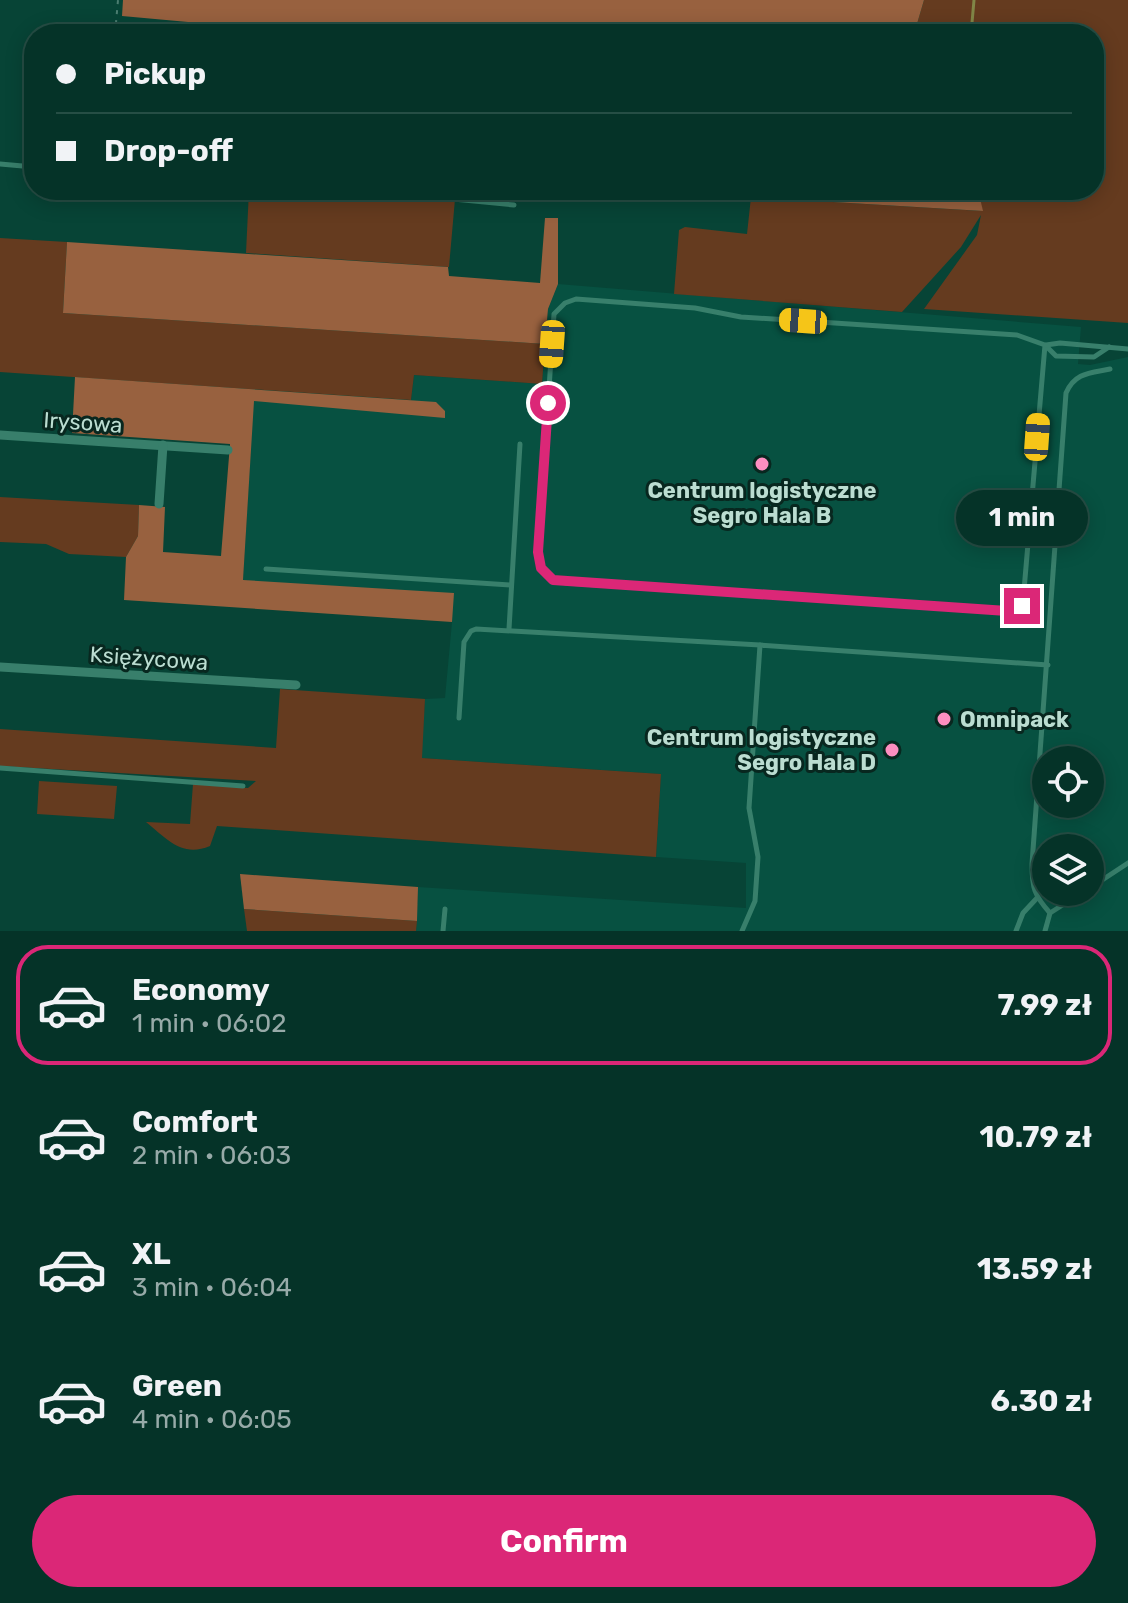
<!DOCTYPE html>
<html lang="en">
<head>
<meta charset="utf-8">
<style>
	body { margin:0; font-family:Rubik,sans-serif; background:#133f34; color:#f1f3f6; height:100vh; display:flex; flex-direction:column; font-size:30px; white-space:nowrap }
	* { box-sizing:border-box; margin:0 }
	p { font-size:26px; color:#97aaa8 }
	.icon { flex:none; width:44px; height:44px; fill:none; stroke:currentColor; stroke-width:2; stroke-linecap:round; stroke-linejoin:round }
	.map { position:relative; height:931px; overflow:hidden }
	.details { display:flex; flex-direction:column; background:#053328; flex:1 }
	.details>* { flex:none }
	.hud { position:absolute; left:24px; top:24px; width:1080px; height:176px; border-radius:32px; box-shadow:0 4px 20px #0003,0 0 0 2px #264e45; display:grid; align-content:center; height:176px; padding:0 32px; background:#053328 }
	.controls { position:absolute; left:1032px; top:746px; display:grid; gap:16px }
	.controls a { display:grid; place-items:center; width:72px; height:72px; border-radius:50%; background:#053328; box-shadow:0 4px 20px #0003,0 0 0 2px #264e45; font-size:40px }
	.end { position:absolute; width:36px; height:36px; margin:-18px; border:10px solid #db2777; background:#fff; box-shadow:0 0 0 4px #fff }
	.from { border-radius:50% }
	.bubble { position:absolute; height:56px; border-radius:28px; background:#053328; box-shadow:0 4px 20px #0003,0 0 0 2px #264e45; font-size:26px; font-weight:700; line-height:56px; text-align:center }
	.car { position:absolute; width:24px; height:48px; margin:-24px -12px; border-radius:10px; box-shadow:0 0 6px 2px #0007; background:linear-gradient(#f5c518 24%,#345 0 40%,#f5c518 0 76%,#345 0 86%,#f5c518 0) }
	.hud b { display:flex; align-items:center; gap:28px; height:76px; font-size:30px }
	.hud b+b { border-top:2px solid #264e45 }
	.hud i { width:20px; height:20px; background:#f1f3f6 }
	ul { padding:14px 0 0; list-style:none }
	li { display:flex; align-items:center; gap:24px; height:120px; margin:0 16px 12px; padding:0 16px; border:4px solid transparent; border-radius:32px }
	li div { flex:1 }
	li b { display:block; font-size:30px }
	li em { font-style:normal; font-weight:700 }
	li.on { border-color:#db2777 }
	li>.icon { width:72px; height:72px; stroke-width:1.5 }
	.button { display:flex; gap:16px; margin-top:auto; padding:16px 32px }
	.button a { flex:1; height:92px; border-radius:48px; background:#db2777; color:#fff; font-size:32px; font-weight:700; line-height:92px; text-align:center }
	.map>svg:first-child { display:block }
	.built { fill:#075141; fill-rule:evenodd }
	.green { fill:#653b1f }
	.forest { fill:#98613f }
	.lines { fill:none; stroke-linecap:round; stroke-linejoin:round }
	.stream { stroke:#818647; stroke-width:3 }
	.path { stroke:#4b7e71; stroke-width:2; stroke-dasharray:4 6; stroke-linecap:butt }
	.service { stroke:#387f6b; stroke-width:5 }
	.minor { stroke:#387f6b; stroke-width:9 }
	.route { stroke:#db2777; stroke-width:10 }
	.poi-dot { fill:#fd8ec0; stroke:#08271f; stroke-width:3 }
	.labels { text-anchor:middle; stroke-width:6; stroke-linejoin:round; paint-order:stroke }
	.street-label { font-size:22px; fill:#bbddd1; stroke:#08271f }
	.poi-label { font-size:22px; font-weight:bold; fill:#bbddd1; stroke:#08271f }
</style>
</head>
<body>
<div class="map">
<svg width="1128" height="931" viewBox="0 0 1128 931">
	<rect width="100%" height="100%" fill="#074436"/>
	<path class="built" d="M558,284L1081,327L1078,364L1090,365L1128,357V931H416L418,887L746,908V863L656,857L661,774L421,758L425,699L445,698L452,622L243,580L251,445L233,388L411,400L414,375L542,384L548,309ZM1046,760H1090V804H1046ZM1046,848H1090V892H1046Z"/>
	<g class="green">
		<polygon points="924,0 1128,0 1128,323 924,309 977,235 981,215 961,247 902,312 674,294 679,230 685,227 747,234 751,197 982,211 978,190 1094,190 1094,34 914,34"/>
		<polygon points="249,190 332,190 455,199 449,267 246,253"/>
		<polygon points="0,238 67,242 63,313 545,344 542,384 414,375 411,400 0,372"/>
		<polygon points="0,497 139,505 138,536 126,557 69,554 46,544 0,542"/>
		<path d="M280,689L425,699L422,758L661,774L656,857L217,826L210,846C182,858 167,839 146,822L190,824L193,784L248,788L256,781L0,766V729L276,748Z"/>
		<polygon points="39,781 117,786 114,819 37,814"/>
		<polygon points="244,909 417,921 416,931 247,931"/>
	</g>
	<g class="forest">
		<polygon points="123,0 924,0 914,34 232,34 232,26 122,16"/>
		<polygon points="680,190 978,190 983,211 751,197"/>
		<polygon points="545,218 558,218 558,284 548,309 545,344 63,313 67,242 448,267 449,276 540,283"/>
		<polygon points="75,377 436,402 445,411 445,418 254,401 243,580 454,593 452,622 124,600 126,557 138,536 139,505 165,507 163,552 221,556 230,444 72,433"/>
		<polygon points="240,874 418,887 417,921 244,909"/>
	</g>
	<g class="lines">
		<polyline class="stream" points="971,34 974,0"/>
		<polyline class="path" points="115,34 118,0"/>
		<g class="service">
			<polyline points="0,164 34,167"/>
			<polyline points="360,190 514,205"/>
			<path d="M1045,345L1023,602L1018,609L1007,611L566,583C548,579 539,571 538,552L554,314L565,303L576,299L695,308L741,317L1017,335L1045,345L1056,356L1094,357L1109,347"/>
			<polyline points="1046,345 1060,343 1128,349"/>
			<polyline points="266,569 511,585"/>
			<polyline points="509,629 520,444"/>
			<polyline points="459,718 464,642 471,631 476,629 760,645"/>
			<polyline points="0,768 243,786"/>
			<polyline points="1090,888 1128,863"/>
			<path d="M1050,913C1034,895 1032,888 1032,864L1066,393C1075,372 1091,373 1110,369"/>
			<polyline points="443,931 445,909"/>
			<polyline points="742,931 755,901 758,857 749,808 760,645 1048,665"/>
			<polyline points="1016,931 1023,913 1037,898"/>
			<polyline points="1045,931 1050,913 1083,892"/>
		</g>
		<g class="minor">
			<polyline points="0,435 228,450"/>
			<polyline points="159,504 163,445"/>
			<polyline points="0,667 296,685"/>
		</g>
	</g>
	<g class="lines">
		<polyline class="route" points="548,403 538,552 541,568 553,580 1007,611 1022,606"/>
	</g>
	<g class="poi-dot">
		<circle cx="762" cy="464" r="8"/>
		<circle cx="944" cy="719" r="8"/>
		<circle cx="892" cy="750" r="8"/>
	</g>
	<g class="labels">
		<g class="street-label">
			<text transform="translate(83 422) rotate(4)" y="8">Irysowa</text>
			<text transform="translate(149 658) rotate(4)" y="8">Księżycowa</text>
		</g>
		<g class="poi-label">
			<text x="762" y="498">Centrum logistyczne<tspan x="762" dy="25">Segro Hala B</tspan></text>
			<text x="960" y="727" text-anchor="start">Omnipack</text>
			<text x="876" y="745" text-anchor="end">Centrum logistyczne<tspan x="876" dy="25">Segro Hala D</tspan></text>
		</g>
	</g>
</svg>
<div class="controls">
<a><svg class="icon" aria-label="locate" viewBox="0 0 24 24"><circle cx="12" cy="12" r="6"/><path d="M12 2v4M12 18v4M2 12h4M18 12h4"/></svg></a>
<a><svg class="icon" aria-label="layers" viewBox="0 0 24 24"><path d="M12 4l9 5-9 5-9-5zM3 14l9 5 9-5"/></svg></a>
</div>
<i class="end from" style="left:548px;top:403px"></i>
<i class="end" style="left:1022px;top:606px"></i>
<div class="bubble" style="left:956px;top:490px;width:132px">1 min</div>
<i class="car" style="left:803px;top:321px;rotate:274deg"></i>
<i class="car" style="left:552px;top:344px;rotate:184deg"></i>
<i class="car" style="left:1037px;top:437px;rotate:4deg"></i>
<div class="hud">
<b><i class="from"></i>Pickup</b>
<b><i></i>Drop-off</b>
</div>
</div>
<section class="details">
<ul>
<li class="on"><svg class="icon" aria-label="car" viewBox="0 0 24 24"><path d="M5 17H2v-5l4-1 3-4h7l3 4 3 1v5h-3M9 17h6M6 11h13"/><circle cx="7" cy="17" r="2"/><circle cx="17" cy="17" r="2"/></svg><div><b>Economy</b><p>1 min · 06:02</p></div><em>7.99 zł</em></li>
<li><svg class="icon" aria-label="car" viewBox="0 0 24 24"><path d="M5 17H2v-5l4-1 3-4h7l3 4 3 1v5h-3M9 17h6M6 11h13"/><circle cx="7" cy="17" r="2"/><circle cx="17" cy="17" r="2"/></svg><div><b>Comfort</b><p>2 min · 06:03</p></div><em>10.79 zł</em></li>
<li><svg class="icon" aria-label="car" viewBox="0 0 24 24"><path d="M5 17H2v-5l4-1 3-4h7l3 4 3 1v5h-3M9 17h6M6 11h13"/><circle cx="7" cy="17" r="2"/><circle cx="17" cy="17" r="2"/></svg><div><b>XL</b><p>3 min · 06:04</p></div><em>13.59 zł</em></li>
<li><svg class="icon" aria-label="car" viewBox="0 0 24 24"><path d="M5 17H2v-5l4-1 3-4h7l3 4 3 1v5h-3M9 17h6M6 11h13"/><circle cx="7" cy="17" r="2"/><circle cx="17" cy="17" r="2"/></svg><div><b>Green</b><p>4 min · 06:05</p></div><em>6.30 zł</em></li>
</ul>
<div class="button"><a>Confirm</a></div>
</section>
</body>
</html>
